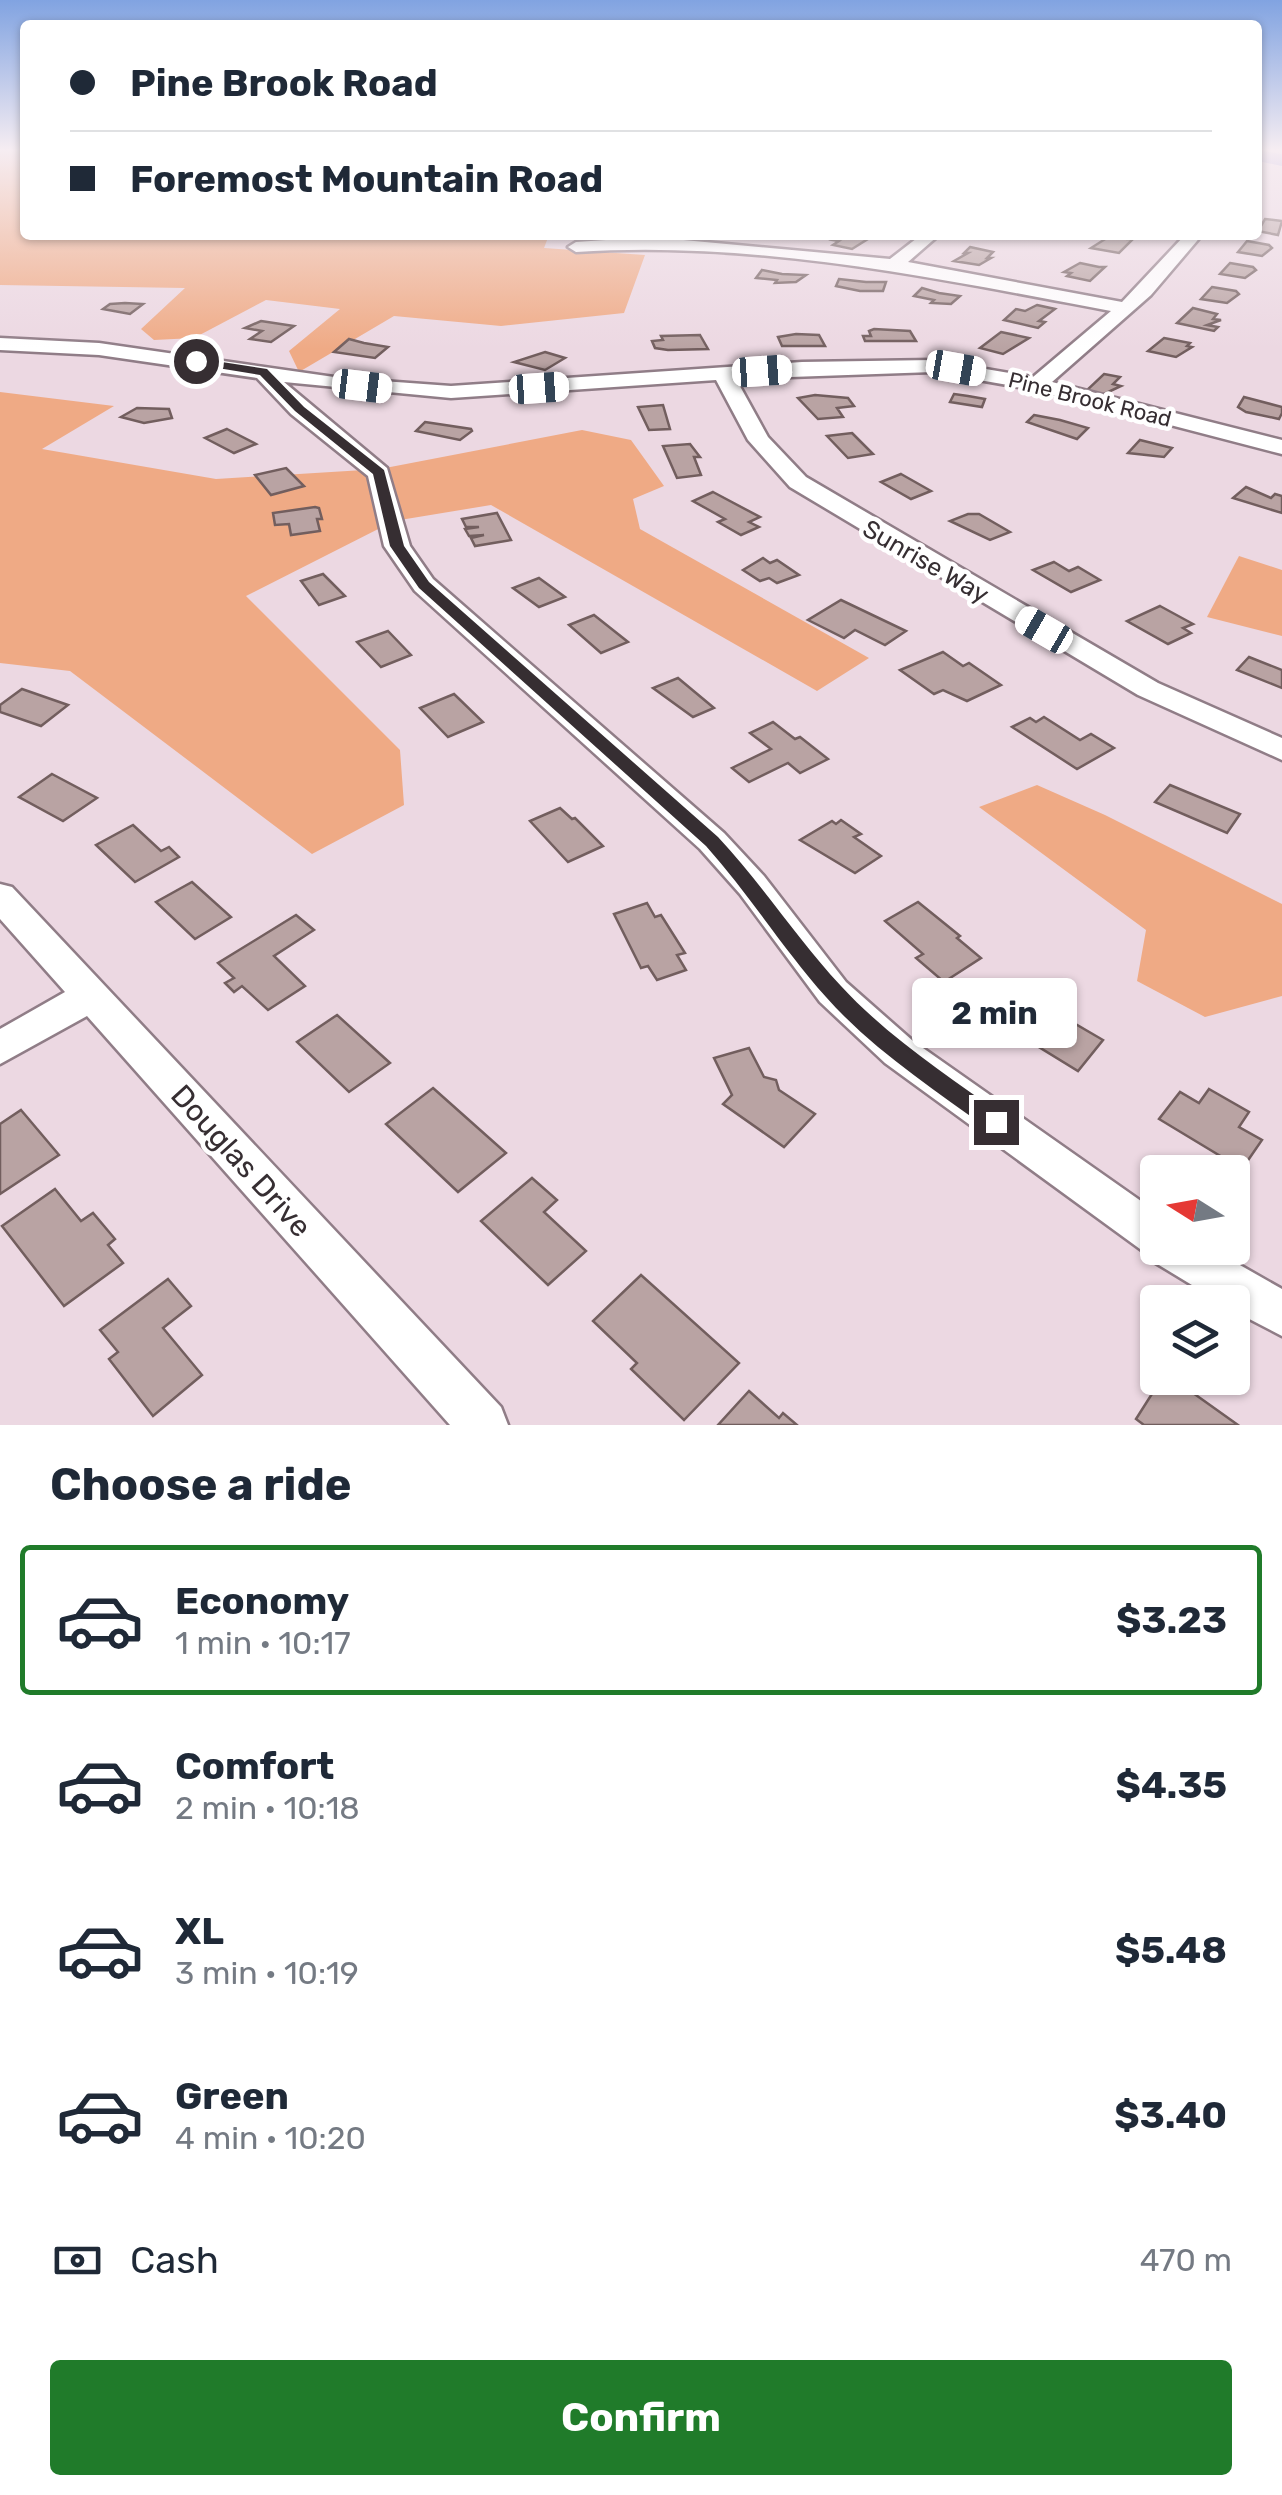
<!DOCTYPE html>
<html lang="en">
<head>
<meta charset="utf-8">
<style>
	body { margin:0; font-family:Rubik,sans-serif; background:#f6f6f7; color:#1f2937; height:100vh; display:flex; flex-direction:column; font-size:38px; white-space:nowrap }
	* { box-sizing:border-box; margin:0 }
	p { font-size:32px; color:#747a83 }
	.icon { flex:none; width:55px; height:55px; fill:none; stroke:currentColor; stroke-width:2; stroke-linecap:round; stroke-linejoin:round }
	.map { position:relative; height:1425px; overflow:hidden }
	.panel { display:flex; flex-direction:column; background:#fff; flex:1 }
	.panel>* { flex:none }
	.banner { position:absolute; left:20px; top:20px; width:1242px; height:220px; border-radius:10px; box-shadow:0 2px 8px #0004; display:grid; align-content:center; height:220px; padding:0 50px; background:#fff }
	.needle { width:65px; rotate:281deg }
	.controls { position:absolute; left:1140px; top:1155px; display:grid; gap:20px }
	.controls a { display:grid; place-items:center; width:110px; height:110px; border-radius:10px; background:#fff; box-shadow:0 2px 8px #0004; font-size:50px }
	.end { position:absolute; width:45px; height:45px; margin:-22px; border:12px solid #362e32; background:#fff; box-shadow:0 0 0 5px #fff }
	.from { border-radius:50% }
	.bubble { position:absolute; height:70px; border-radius:10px; background:#fff; box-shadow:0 2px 8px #0004; font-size:32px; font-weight:700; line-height:70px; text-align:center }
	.car { position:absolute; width:30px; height:60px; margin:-30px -15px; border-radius:12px; box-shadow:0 0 8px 2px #0007; background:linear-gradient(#fff 24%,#345 0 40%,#fff 0 76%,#345 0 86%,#fff 0) }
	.banner b { display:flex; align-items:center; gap:35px; height:95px; font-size:38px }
	.banner b+b { border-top:2px solid #e0e1e3 }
	.banner i { width:25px; height:25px; background:#1f2937 }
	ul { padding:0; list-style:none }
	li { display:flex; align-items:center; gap:30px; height:150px; margin:0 20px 15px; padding:0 30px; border:5px solid transparent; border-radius:10px }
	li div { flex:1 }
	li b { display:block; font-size:38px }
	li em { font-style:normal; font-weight:700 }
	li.on { border-color:#207b2a }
	li>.icon { width:90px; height:90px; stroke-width:1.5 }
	h2 { padding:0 50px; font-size:45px; line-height:120px }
	.pay { display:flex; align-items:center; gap:25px; height:110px; padding:0 50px; font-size:38px }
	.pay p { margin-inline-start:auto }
	.action { display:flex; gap:20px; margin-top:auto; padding:20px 50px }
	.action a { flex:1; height:115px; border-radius:10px; background:#207b2a; color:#fff; font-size:40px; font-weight:700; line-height:115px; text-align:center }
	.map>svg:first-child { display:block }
	.green { fill:#efaa85 }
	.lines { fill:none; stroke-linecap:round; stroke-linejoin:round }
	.river { fill:#8889d6; fill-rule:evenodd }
	.building { fill:#b9a3a3; stroke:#725e5e; stroke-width:2.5 }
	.minor-casing { stroke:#907d87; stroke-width:5 }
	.minor { fill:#fff; fill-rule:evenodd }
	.route { fill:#362e32 }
	.labels { text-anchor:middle; stroke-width:9; stroke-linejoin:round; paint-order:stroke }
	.far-street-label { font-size:22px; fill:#362e32; stroke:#fff }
	.street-label { font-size:25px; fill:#362e32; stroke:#fff }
	.near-street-label { font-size:30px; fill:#362e32; stroke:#fff }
</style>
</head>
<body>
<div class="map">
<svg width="1282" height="1425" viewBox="0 0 1282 1425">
	<rect width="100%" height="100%" fill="#ecd8e2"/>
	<g class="green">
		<polygon points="0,150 25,150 25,235 549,235 544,248 645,255 624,313 501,326 394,316 299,372 289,351 340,309 266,300 194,338 154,340 141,329 185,288 0,285"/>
		<polygon points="0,392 114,406 42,449 216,479 380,469 582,430 631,440 664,486 633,499 640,529 869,658 817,691 491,505 394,521 246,596 400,750 404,805 312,854 70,671 0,663"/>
		<polygon points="1239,556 1282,570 1282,636 1207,617"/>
		<polygon points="1037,785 1105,815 1282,904 1282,996 1205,1017 1137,981 1146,930 979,807"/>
	</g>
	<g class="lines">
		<polygon class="river" points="1258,150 1282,154 1282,166 1258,161"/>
	</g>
	<g class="building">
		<polygon points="1265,219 1282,221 1278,235 1258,231"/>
		<polygon points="847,235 861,235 871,237 852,249 833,245 839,241 833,240"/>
		<polygon points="1110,236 1127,239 1133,239 1119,253 1091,248"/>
		<polygon points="1247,241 1269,245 1272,248 1262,256 1238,252"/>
		<polygon points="970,247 993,252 987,258 991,258 979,265 954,261 968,253 964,253"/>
		<polygon points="1080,263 1099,267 1105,267 1090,281 1067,276 1071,273 1064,272"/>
		<polygon points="1230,263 1253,267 1256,270 1245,278 1220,274"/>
		<polygon points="762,270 782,274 806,275 796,282 775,283 777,280 756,278"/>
		<polygon points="839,279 866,282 886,282 883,291 860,291 836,286"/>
		<polygon points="1212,287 1236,291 1239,294 1227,303 1201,299"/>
		<polygon points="922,288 939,293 960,296 951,304 931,303 934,300 914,296"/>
		<polygon points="110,304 125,303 143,304 130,314 103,309"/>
		<polygon points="1037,305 1055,309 1039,321 1045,322 1038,328 1004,320 1016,309 1025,311"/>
		<polygon points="1193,308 1217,314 1213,319 1221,320 1207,325 1218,327 1214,331 1177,323"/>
		<polygon points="261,321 294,326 271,342 250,339 262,331 245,328"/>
		<polygon points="874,329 910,331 916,341 865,341 863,336 871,336 869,331"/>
		<polygon points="1001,332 1029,338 1003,354 980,348"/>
		<polygon points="796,334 819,335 825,346 782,346 778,337"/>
		<polygon points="700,335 708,349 668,350 655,348 652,341 663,340 661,336"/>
		<polygon points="1164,338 1190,343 1187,346 1192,347 1176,357 1148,351"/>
		<polygon points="349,339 364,343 388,347 375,358 334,352"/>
		<polygon points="545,352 565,358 545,370 514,362"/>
		<polygon points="1104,374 1120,377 1113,384 1121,386 1102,395 1086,391"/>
		<polygon points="954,394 968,396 985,399 982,407 950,402"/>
		<polygon points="815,395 848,398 854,406 837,408 843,417 818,419 798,398"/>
		<polygon points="1244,397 1282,407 1282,413 1279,419 1246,412 1238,407"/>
		<polygon points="663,405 670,429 649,430 638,407"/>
		<polygon points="137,408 169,409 172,418 144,423 121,417"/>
		<polygon points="1034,415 1060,420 1088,428 1077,439 1027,422"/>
		<polygon points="425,422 471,429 472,431 460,440 416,431"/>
		<polygon points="227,429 256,444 234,453 205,438"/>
		<polygon points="852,433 873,454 848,458 827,436"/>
		<polygon points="1140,440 1172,448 1164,457 1128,453"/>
		<polygon points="690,444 700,457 694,457 701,475 677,478 663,446"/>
		<polygon points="286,468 304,486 271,495 255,475"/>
		<polygon points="901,474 931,491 911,499 881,482"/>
		<polygon points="1246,487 1271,498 1275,494 1282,496 1282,513 1233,498"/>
		<polygon points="713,492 760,517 749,522 759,527 741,535 718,522 725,519 693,501"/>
		<polygon points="315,507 319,508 322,519 317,519 320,531 291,535 289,524 275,525 273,513"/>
		<polygon points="497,513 511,540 475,546 471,538 484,535 469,536 465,529 479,527 466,527 462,519"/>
		<polygon points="968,514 979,514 1010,532 990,540 950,521"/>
		<polygon points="763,558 770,563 777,560 799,575 777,583 769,578 760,581 743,570"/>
		<polygon points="1054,562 1069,571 1078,567 1100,580 1071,592 1033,570"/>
		<polygon points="323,574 345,596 319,605 301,581"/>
		<polygon points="539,578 565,597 539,607 513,588"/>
		<polygon points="841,600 906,631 885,645 855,630 844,638 808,620"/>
		<polygon points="1160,606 1193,624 1183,628 1191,633 1168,644 1127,621"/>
		<polygon points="594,615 628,642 601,653 569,625"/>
		<polygon points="388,631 411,655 381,667 357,642"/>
		<polygon points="943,652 963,666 969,663 1001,685 967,701 943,690 934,694 900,670"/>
		<polygon points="1249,657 1282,670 1282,688 1237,670"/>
		<polygon points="678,678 714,708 693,717 653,688"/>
		<polygon points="22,689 68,705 41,726 0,712 0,705"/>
		<polygon points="454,694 483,722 448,737 420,708"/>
		<polygon points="1044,717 1080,740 1091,734 1114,748 1077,769 1012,727 1030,718 1036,722"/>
		<polygon points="773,722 795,739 800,737 828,759 800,773 788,763 749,782 732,768 771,749 750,733"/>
		<polygon points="52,774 97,798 63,821 19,797"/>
		<polygon points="1170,785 1240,814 1227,833 1155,802"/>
		<polygon points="560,808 572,819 575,818 603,846 568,862 530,821"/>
		<polygon points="841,820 861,834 854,837 881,856 855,873 800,840 832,821 836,824"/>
		<polygon points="133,825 161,851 169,847 179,857 135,882 96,845"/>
		<polygon points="192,882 231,917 195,939 156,902"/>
		<polygon points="918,902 960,936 957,938 981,958 944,982 916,958 923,954 885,921"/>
		<polygon points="647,903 655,917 661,915 685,953 677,955 686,970 657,980 648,966 641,968 614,914"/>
		<polygon points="296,915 314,930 274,956 305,986 268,1010 242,986 234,992 225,983 234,978 218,963"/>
		<polygon points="1036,1001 1103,1040 1078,1071 1011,1030"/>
		<polygon points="337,1015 390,1063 349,1092 297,1042"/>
		<polygon points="749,1048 764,1077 776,1080 779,1090 815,1114 784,1147 723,1104 732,1095 714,1058"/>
		<polygon points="433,1088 506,1153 458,1192 386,1124"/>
		<polygon points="1209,1089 1249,1112 1239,1127 1262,1140 1242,1169 1159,1119 1180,1092 1199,1103"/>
		<polygon points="21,1110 59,1155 0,1194 0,1124"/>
		<polygon points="532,1178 557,1200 544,1212 586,1251 548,1285 481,1221"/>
		<polygon points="55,1189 81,1221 93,1213 115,1239 108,1245 123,1263 64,1306 2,1226"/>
		<polygon points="641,1275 739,1363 684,1420 631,1369 637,1363 593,1321"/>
		<polygon points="168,1279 191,1306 163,1328 202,1375 153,1416 109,1359 118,1352 100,1330"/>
		<polygon points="1162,1378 1172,1378 1238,1425 1144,1425 1136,1419"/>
		<polygon points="749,1391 779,1418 783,1413 797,1425 718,1425"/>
	</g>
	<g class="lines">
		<g class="minor-casing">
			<g id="minor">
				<path d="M921,235H939L908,262L1122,302L1185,235H1202L1151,295L1052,382L1282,440V454L1036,390L933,372L736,379L768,437L806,477L1158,683L1282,738V760L1138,695L790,487L748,440L716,380L451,398L284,382L387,468L410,546L433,579L724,833L764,876L846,982L913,1041L1158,1213V1248H1210L1282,1289V1336L1232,1310V1302H1220L1154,1262L1151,1257L885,1063L820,1002L740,894L700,849L415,591L384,546L368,476L291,414L257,378L99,355L0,350V338L99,343L341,378L451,386L802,362L933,360L1033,377L1111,311C935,278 755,240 576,252L568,247L576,242L651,237L890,259Z"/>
				<polygon points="0,884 12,887 501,1407 508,1425 450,1425 87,1016 0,1064 0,1029 65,992 0,919"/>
			</g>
		</g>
		<use href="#minor" class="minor"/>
	</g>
	<linearGradient id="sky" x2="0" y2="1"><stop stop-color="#81a3e1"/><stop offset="0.43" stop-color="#f6edf2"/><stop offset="1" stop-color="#f6edf2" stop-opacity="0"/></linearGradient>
	<rect width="1282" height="349" fill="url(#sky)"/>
	<path class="route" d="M196,358L267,369L304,407L384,470L404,546L429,582L718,837C762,884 797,939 841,986C888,1037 948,1076 1004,1116L1007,1122L1004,1129H988C932,1088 872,1049 826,997C783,949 749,894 706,846L419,588L390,546L373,474L295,411L260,375L193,364Z"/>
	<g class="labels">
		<g class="far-street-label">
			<text transform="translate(1090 399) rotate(14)" y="8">Pine Brook Road</text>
		</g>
		<g class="street-label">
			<text transform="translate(926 561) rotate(30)" y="9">Sunrise Way</text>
		</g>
		<g class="near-street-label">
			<text transform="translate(241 1161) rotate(48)" y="10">Douglas Drive</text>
		</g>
	</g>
</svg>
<div class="controls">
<a><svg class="needle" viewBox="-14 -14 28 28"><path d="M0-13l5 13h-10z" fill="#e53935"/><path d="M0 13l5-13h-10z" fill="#747a83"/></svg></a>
<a><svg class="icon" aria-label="layers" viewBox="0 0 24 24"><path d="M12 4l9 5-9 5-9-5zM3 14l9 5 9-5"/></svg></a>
</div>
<i class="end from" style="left:196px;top:361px"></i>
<i class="end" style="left:996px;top:1122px"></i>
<div class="bubble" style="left:912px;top:978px;width:165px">2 min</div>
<i class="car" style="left:956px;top:368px;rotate:100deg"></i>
<i class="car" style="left:762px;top:371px;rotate:86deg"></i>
<i class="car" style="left:362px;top:386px;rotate:97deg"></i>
<i class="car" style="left:539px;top:388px;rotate:86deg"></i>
<i class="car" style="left:1044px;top:630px;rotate:300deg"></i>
<div class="banner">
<b><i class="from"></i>Pine Brook Road</b>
<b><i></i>Foremost Mountain Road</b>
</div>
</div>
<section class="panel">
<h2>Choose a ride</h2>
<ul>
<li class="on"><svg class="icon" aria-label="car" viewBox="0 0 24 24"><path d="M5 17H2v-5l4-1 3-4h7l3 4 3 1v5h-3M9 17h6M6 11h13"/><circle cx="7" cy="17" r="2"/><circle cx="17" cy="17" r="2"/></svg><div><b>Economy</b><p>1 min · 10:17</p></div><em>$3.23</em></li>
<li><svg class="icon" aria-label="car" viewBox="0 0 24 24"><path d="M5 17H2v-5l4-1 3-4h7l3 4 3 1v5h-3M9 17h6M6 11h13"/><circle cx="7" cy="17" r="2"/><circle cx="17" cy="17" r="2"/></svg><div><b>Comfort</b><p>2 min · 10:18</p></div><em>$4.35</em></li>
<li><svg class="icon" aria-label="car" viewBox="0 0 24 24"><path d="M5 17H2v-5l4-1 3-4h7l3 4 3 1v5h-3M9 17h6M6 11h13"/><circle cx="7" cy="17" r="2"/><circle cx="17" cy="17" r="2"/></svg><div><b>XL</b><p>3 min · 10:19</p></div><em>$5.48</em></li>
<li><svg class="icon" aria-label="car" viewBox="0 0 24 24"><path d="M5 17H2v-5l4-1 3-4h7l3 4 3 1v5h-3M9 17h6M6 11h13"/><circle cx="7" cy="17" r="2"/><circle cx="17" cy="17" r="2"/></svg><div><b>Green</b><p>4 min · 10:20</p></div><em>$3.40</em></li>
</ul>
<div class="pay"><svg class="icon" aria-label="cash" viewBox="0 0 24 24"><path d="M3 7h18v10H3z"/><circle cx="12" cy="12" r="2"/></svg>Cash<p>470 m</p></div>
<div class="action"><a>Confirm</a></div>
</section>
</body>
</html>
